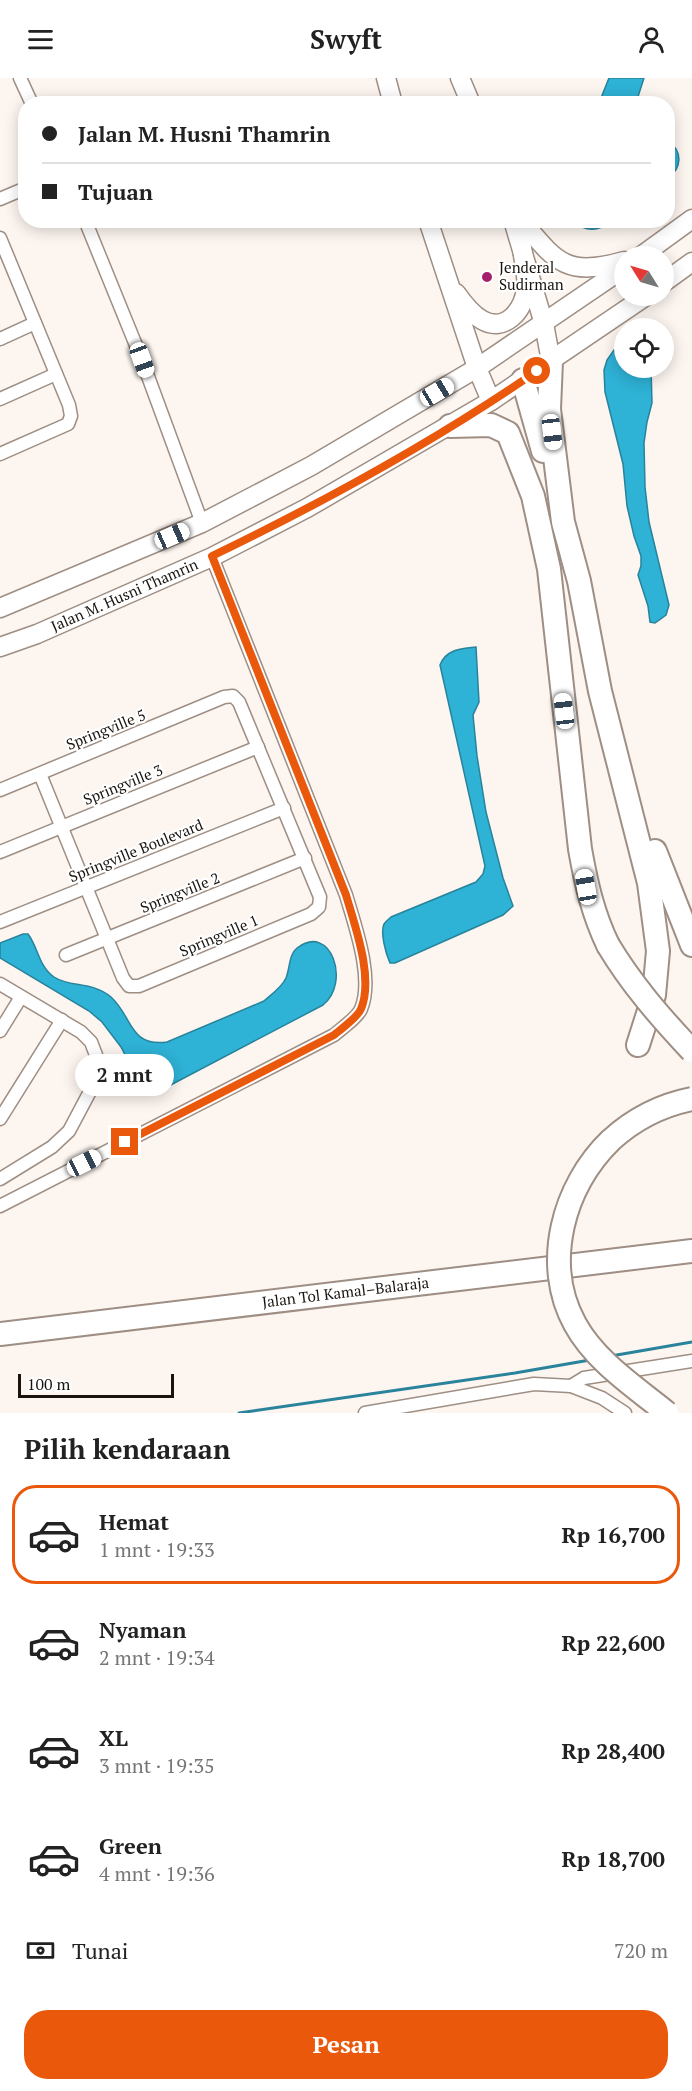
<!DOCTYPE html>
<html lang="id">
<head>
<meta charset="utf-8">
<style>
	body { margin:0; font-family:"PT Serif",serif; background:#f6f6f6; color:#222; height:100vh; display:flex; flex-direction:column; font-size:22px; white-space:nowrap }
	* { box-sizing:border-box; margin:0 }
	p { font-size:20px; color:#767676 }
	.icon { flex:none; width:33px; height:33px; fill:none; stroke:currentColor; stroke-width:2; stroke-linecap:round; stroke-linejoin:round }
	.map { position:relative; height:1335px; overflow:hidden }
	.sheet { display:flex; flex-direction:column; background:#fff; flex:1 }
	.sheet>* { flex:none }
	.banner { position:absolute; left:18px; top:18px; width:657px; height:132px; border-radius:24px; box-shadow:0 3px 15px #0003; display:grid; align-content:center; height:132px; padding:0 24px; background:#fff }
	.needle { width:39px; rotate:307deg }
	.fabs { position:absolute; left:614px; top:168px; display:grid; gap:12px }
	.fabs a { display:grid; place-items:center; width:60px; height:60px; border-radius:50%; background:#fff; box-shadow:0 3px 15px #0003; font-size:30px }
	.scale { position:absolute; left:18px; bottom:15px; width:156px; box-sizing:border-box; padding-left:6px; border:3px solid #1a1410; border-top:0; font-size:16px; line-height:21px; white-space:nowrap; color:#1a1410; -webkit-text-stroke:4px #fff; paint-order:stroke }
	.end { position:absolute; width:27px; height:27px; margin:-14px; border:8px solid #ea580c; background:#fff; box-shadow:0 0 0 3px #fff }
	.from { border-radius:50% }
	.bubble { position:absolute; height:42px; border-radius:21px; background:#fff; box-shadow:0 3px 15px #0003; font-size:20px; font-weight:800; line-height:42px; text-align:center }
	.car { position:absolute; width:18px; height:36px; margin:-18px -9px; border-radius:8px; box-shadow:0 0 4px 2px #0007; background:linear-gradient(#fff 24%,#345 0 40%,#fff 0 76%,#345 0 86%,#fff 0) }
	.banner b { display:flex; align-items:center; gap:21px; height:57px; font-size:22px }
	.banner b+b { border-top:2px solid #e0e0e0 }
	.banner i { width:15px; height:15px; background:#222 }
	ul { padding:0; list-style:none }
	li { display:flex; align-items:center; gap:18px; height:99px; margin:0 12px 9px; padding:0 12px; border:3px solid transparent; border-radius:24px }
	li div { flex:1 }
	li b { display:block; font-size:22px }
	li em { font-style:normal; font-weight:800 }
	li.on { border-color:#ea580c }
	li>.icon { width:54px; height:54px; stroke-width:1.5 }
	h2 { padding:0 24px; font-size:27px; line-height:72px }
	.pay { display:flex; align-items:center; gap:15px; height:66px; padding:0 24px; font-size:22px }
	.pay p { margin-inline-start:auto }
	.primary-button { display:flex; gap:12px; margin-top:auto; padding:12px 24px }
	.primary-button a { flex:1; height:69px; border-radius:24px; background:#ea580c; color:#fff; font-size:24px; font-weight:800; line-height:69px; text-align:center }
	header { display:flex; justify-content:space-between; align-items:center; height:78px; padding:0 24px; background:#fff; font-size:27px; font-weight:800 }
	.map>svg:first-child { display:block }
	.water { fill:#2eb2d6; stroke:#28839b; stroke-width:1.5 }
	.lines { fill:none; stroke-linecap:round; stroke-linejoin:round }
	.stream { stroke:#28839b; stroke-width:3 }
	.street-casing { stroke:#9e8e83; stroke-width:15 }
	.secondary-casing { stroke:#9e8e83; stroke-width:21 }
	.highway-casing { stroke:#9e8e83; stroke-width:26 }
	.street { stroke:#fff; stroke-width:12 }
	.secondary { stroke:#fff; stroke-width:18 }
	.highway { stroke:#fff; stroke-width:22 }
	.highway-bridge-casing { stroke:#9e8e83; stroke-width:26; stroke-linecap:butt }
	.highway-bridge { stroke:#fff; stroke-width:22 }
	.route { stroke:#ea580c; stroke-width:8 }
	.poi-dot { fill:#a4206d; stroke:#fff; stroke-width:2 }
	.labels { text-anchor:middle; stroke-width:4.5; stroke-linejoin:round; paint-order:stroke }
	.poi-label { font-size:15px; fill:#1a1410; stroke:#fff; text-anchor:start }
	.street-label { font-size:15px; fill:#1a1410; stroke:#fff }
</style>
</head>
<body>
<header><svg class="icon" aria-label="menu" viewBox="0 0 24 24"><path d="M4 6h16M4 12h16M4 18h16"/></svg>Swyft<svg class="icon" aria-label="person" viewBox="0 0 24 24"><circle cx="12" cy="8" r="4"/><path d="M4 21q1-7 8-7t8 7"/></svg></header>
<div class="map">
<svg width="692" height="1335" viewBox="0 0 692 1335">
	<rect width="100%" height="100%" fill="#fcf5f0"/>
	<g class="water">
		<polygon points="609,0 644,0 636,25 599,25"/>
		<path d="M668,63C683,73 682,90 668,100Z"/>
		<path d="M572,143H612C598,154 586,154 572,143Z"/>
		<polygon points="624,265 624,290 651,290 652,325 647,344 644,365 645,409 649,444 669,527 666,537 655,545 650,544 648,528 638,497 641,488 641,478 634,458 627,428 623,386 605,314 604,292 607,282 614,272"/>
		<path d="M476,569L479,624L473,637L477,678L486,734L503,800L513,828L503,837L395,885H390C386,876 380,855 384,846C385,844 390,840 391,839L476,804L483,796L485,788L440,587C446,571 461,571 476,569Z"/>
		<path d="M23,856H28C38,869 39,889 54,899C71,910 92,903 111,919C133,939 129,969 167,964L264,923C272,916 282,909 286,900C290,890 289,876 297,870C331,844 351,905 323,927L165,1010L157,1012L150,1011L138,1002L121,969L102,944L89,933L0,880V865Z"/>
	</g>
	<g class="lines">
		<g class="stream">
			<polyline points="611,1278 692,1264"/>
			<polyline points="239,1335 515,1295 590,1282"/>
		</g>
		<g class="street-casing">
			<g id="street">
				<polyline points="20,0 32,26"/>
				<polyline points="0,121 26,110"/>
				<polyline points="85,142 142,282 202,445"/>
				<polyline points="0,160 69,327 71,338 68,346 0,376"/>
				<polyline points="0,261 35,245"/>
				<polyline points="0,321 56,296"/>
				<polyline points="0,712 224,619 233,618 239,624 320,819 319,829 311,836 139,908 129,908 123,900 40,696"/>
				<polyline points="0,774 258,669"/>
				<polyline points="0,844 284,730"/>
				<polyline points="66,877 305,780"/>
				<polyline points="0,906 81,954 91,964 96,977 95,1004 69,1053 52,1069 0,1101"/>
				<polyline points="0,953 21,919"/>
				<polyline points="0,1041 62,942"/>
				<path d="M0,1128L334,957C342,950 357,940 361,931C374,900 355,848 346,817L212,479"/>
				<polyline points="571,1308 584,1300 692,1283"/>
				<polyline points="365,1335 534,1306 571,1308 602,1320 625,1335"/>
			</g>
		</g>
		<g class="secondary-casing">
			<g id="secondary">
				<polyline points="386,0 393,26"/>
				<polyline points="460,0 471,26"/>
				<polyline points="428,142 477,290 491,323"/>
				<polyline points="513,142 544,246 551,283"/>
				<path d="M521,142C557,185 566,199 624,183"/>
				<polyline points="641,178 692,141"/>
				<polyline points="663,205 692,184"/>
				<path d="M456,215C463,225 471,236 482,242C505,255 523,233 526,211C528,198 523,182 522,169"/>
				<polyline points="0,530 202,445 311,388 477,290 624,190"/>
				<path id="s1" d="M0,569L37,556L212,479L307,430L491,323L646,218"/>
			</g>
		</g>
		<g class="highway-casing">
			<g id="highway">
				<polyline points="551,283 549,331 563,444 579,503 600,613 649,805 658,873 654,917 638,967"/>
				<polyline points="523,302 543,373"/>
				<path d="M450,348L491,347L508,355L533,418L549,491L580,771C586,805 593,836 608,867"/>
				<polyline points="655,773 692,867"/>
				<path id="s2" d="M0,1256L692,1173"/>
			</g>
		</g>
		<use href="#street" class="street"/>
		<use href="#secondary" class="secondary"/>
		<use href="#highway" class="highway"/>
		<g class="highway-bridge-casing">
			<g id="highway-bridge">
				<path d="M608,867C632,907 661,940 692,973"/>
				<path d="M667,1335C635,1309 595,1283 575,1246C542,1186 563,1108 611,1062C634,1041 662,1027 692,1021"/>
			</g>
		</g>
		<use href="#highway-bridge" class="highway-bridge"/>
	</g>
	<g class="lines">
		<path class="route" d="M125,1064L334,957C342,950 357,940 361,931C374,900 355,848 346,817L212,478C324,424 435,363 537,293"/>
	</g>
	<circle class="poi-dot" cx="487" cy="199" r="6"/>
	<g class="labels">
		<g class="poi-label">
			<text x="499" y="195">Jenderal<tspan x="499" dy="17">Sudirman</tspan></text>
		</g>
		<g class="street-label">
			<text dy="5" stroke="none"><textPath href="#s1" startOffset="135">Jalan M. Husni Thamrin</textPath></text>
			<text transform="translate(106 652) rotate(-22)" y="5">Springville 5</text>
			<text transform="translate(123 707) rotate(-22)" y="5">Springville 3</text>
			<text transform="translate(136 773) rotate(-22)" y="5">Springville Boulevard</text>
			<text transform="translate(180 815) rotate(-22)" y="5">Springville 2</text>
			<text transform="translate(219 858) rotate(-23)" y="5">Springville 1</text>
			<text dy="5" stroke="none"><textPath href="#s2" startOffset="348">Jalan Tol Kamal–Balaraja</textPath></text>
		</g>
	</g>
</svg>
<div class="fabs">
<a><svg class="needle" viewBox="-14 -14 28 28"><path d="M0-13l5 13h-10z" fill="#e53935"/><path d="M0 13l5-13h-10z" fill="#767676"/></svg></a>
<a><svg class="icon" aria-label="locate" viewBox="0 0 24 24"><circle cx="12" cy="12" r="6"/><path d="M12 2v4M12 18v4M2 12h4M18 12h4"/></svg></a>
</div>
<div class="scale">100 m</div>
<i class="end from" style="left:537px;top:293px"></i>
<i class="end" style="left:125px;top:1064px"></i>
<div class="bubble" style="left:75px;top:976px;width:99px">2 mnt</div>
<i class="car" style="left:142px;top:282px;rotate:160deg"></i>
<i class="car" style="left:437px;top:314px;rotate:59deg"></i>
<i class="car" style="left:552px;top:354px;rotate:173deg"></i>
<i class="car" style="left:172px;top:458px;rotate:66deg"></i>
<i class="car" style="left:564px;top:633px;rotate:353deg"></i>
<i class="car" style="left:586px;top:809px;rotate:350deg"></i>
<i class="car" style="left:84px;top:1085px;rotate:63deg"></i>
<div class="banner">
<b><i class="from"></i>Jalan M. Husni Thamrin</b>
<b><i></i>Tujuan</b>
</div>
</div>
<section class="sheet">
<h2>Pilih kendaraan</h2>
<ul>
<li class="on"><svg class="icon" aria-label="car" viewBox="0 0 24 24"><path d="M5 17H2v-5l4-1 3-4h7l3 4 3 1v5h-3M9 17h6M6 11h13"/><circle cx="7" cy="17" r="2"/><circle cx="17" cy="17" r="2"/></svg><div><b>Hemat</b><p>1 mnt · 19:33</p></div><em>Rp 16,700</em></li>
<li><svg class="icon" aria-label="car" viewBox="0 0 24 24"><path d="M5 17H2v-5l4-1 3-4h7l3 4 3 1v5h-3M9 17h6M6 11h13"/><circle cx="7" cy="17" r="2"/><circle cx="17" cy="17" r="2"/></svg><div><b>Nyaman</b><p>2 mnt · 19:34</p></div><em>Rp 22,600</em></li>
<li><svg class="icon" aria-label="car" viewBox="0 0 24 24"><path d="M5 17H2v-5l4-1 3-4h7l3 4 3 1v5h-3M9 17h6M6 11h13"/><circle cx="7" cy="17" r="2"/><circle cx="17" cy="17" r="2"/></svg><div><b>XL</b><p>3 mnt · 19:35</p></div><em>Rp 28,400</em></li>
<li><svg class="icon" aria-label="car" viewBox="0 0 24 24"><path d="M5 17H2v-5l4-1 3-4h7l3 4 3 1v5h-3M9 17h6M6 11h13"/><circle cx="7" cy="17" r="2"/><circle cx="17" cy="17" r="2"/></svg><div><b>Green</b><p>4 mnt · 19:36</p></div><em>Rp 18,700</em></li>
</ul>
<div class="pay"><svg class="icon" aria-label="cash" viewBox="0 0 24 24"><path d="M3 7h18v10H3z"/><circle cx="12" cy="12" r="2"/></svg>Tunai<p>720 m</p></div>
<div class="primary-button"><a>Pesan</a></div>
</section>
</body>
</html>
